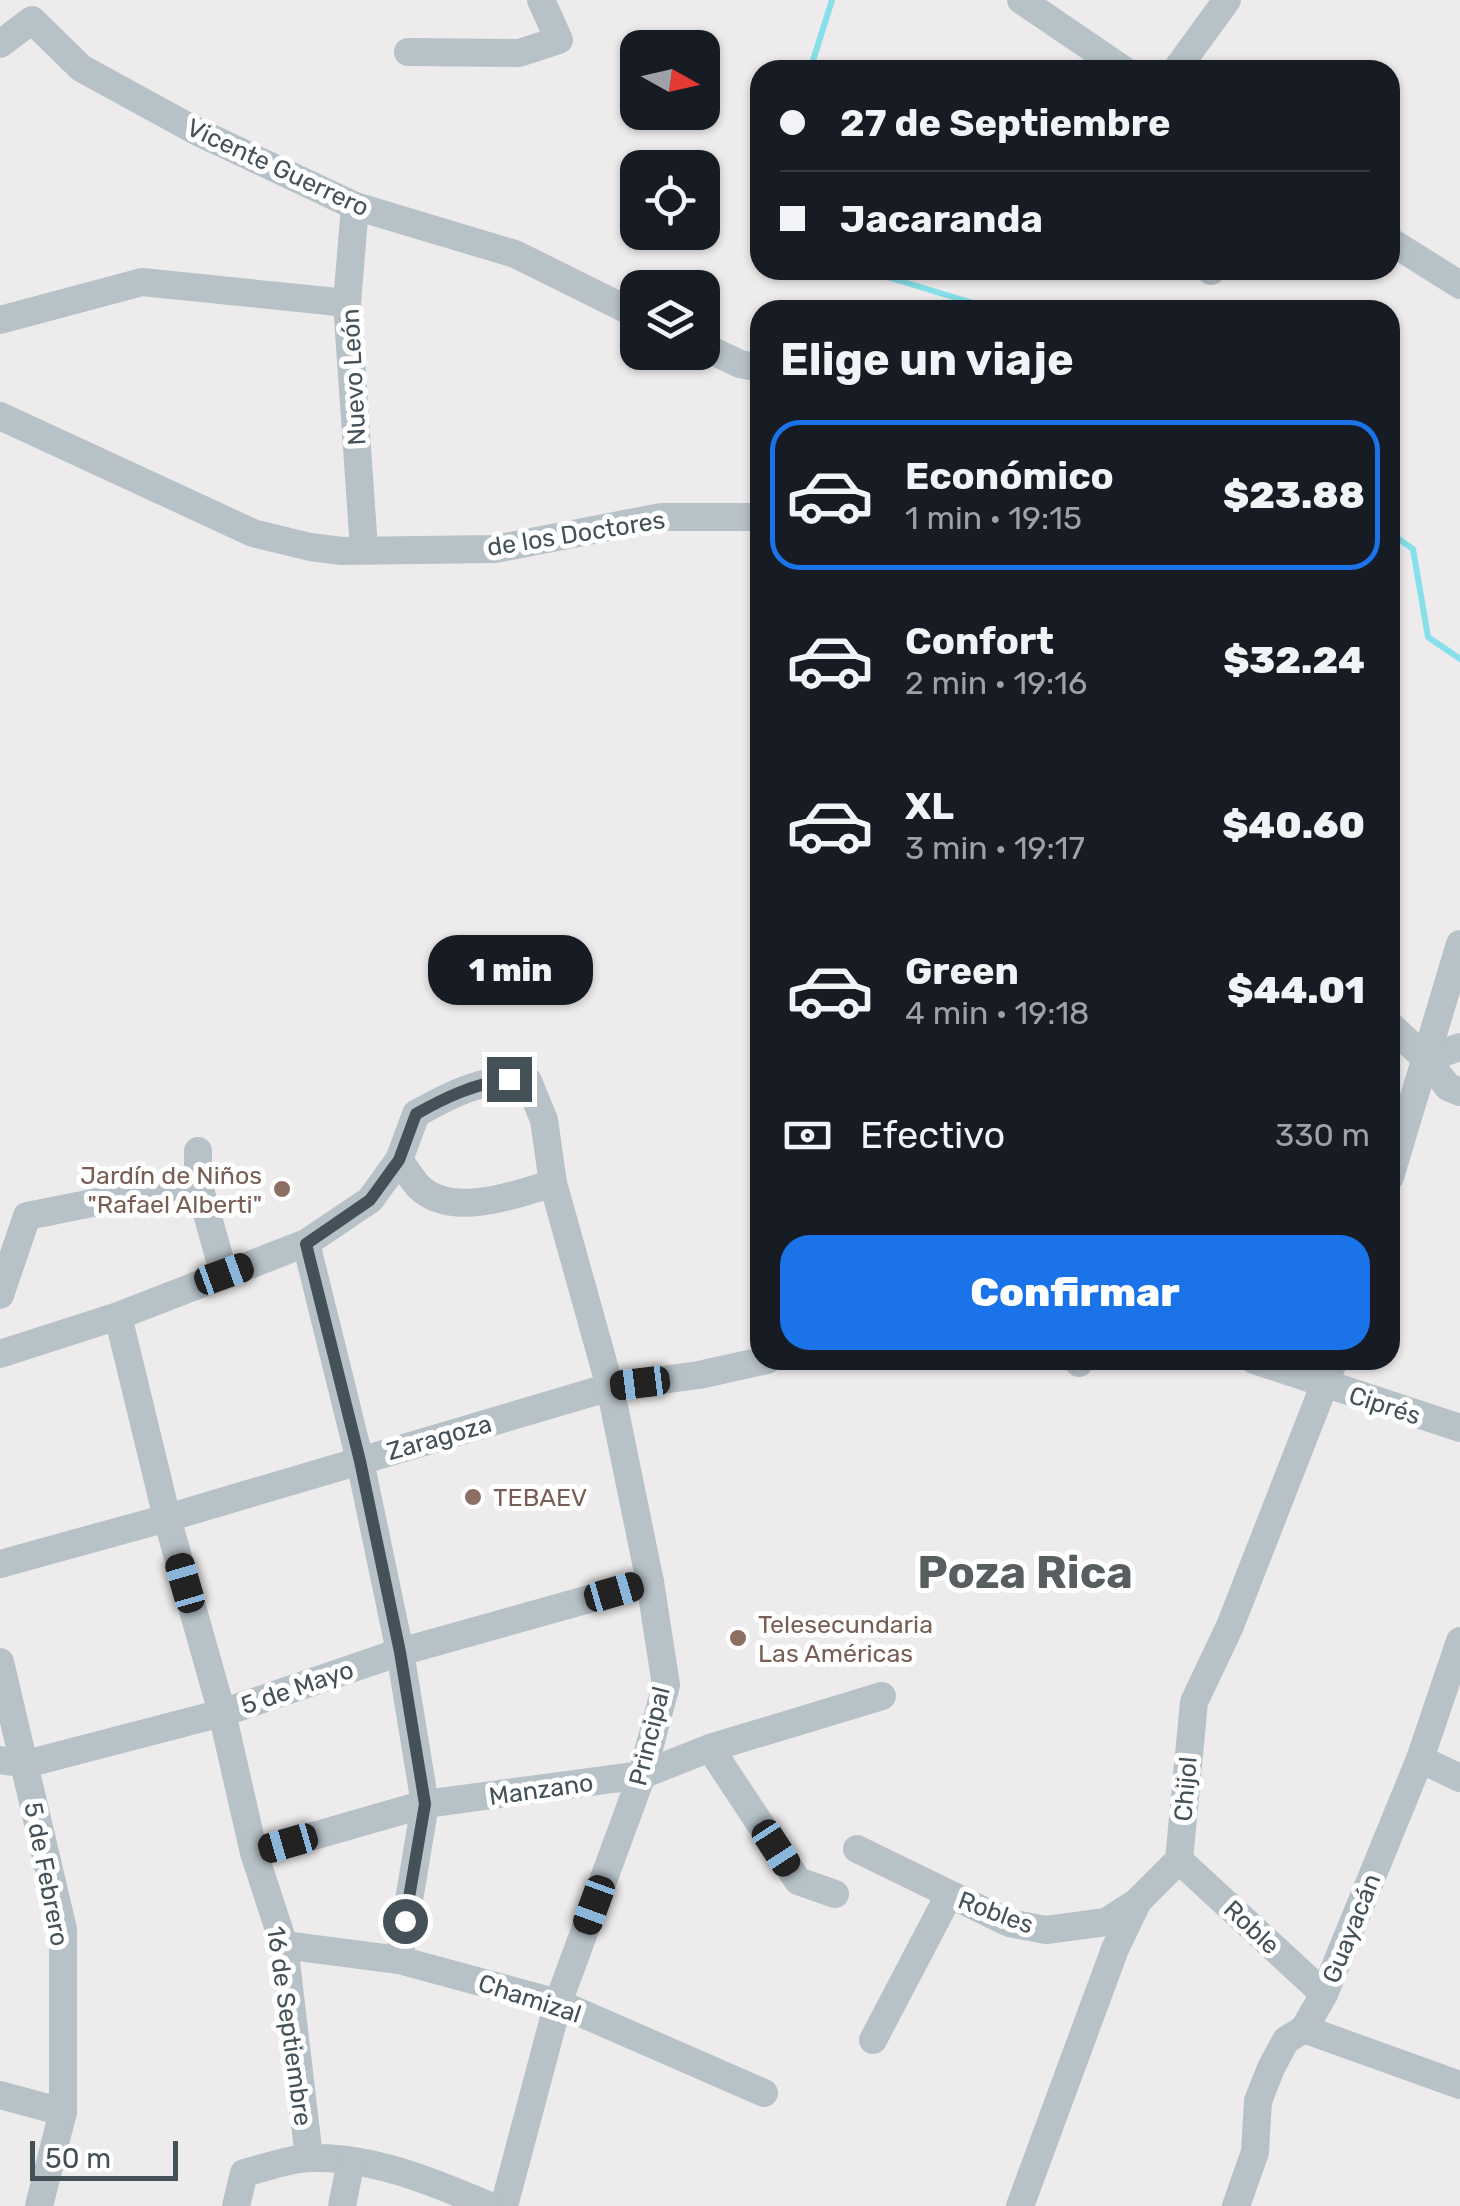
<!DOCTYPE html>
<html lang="es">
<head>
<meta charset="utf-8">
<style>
	body { margin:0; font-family:Rubik,sans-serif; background:#242831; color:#f1f3f6; height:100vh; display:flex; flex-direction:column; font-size:38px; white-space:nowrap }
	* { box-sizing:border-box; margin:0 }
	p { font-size:32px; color:#9ea1a6 }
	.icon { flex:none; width:55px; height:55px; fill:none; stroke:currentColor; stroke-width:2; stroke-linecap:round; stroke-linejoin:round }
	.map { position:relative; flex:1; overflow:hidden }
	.sheet { position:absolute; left:750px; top:300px; width:650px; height:1070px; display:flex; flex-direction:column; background:#171b24; border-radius:30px; box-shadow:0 2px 8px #0004 }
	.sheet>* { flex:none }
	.guide { position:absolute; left:750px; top:60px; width:650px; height:220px; border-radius:30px; box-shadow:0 2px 8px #0004; display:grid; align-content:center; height:220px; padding:0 30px; background:#171b24 }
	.needle { width:65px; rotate:98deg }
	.fabs { position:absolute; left:620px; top:30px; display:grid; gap:20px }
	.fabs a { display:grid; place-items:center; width:100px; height:100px; border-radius:20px; background:#171b24; box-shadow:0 2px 8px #0004; font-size:50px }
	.scale { position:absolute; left:30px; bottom:25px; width:148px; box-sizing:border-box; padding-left:10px; border:5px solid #445158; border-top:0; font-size:28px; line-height:35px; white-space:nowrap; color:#445158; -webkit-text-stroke:8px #fff; paint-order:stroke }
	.end { position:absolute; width:45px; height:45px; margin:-22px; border:12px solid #445158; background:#fff; box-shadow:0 0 0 5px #fff }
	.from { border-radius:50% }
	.bubble { position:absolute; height:70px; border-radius:30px; background:#171b24; box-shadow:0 2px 8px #0004; font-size:32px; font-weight:800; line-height:70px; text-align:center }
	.car { position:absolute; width:30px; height:60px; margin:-30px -15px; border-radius:12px; box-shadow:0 0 8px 2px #0007; background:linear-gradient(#222 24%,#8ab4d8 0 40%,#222 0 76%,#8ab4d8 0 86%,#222 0) }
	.guide b { display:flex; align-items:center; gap:35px; height:95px; font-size:38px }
	.guide b+b { border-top:2px solid #363941 }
	.guide i { width:25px; height:25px; background:#f1f3f6 }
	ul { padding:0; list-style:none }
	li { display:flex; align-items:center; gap:30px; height:150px; margin:0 20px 15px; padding:0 10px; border:5px solid transparent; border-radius:30px }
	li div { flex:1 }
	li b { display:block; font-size:38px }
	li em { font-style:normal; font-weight:800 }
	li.active { border-color:#1a73e8 }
	li>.icon { width:90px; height:90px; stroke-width:1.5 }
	h2 { padding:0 30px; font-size:45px; line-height:120px }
	.pay { display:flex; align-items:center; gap:25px; height:110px; padding:0 30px; font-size:38px }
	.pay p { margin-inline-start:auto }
	.cta { display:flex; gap:20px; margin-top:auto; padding:20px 30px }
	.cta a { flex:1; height:115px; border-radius:30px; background:#1a73e8; color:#fff; font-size:40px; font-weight:800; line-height:115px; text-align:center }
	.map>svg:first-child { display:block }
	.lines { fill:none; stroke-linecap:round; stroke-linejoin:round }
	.stream { stroke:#86dfe9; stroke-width:6 }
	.minor { stroke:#b7c2c8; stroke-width:28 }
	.route { stroke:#445158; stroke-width:12 }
	.education-dot { fill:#8d6e63; stroke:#fff; stroke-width:4 }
	.labels { text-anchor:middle; stroke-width:10; stroke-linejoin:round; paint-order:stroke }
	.street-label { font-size:25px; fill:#445158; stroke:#fff }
	.education-label { font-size:25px; fill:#785e54; stroke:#fff; text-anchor:start }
	.town-label { font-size:45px; font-weight:bold; fill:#585d60; stroke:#fff }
</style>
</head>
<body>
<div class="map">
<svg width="1460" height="2206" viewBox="0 0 1460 2206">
	<rect width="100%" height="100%" fill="#eeebec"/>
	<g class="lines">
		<g class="stream">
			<polyline points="810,70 832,0"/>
			<polyline points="864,270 996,310"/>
			<polyline points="1390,533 1413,549 1428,637 1460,659"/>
		</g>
		<g class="minor">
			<polyline points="1021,0 1124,70"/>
			<polyline points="0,44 32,20 81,68 196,131 355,206 515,254 638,315"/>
			<polyline points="408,52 519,53 559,40 541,0"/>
			<polyline points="1176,70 1227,0"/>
			<polyline points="355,206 347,303 364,549"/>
			<polyline points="1390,241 1460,285"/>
			<polyline points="1211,271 1212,270"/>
			<polyline points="0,320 142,282 347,303"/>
			<polyline points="702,346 740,364 760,368"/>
			<polyline points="0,416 253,533 310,547 342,551 495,549 661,517 760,517"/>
			<polyline points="1390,1025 1426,1059 1448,1087 1460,1092"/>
			<polyline points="1426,1059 1460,1047"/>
			<polyline points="198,1151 198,1182 224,1274"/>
			<path d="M399,1160C405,1168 411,1178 418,1186C450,1219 516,1195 553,1183"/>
			<polyline points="1390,1177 1460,944"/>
			<polyline points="306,1243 360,1461 400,1652 425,1804 399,1960"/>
			<polyline points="0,1295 27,1216 198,1182"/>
			<polyline points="118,1316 167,1518 222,1713 254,1853 284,1945 309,2157"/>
			<path d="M0,1354L118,1316L306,1243L370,1200L399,1160L416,1114C451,1094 486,1076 528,1081L544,1120L553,1183L610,1387L650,1582L666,1685L642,1775L558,2003L504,2206"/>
			<polyline points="1254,1360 1460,1428"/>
			<polyline points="1079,1363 1080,1360"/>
			<polyline points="0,1564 167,1518 610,1387 699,1375 767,1360"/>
			<polyline points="0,1662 63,1929 63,2112 39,2206"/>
			<polyline points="710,1748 798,1881 835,1894"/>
			<polyline points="1420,1759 1460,1778"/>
			<polyline points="0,1760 26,1764 222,1713 400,1652 650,1582"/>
			<polyline points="857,1849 1009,1923 1046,1930 1106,1922 1137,1902"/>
			<polyline points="254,1853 425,1804 642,1775 710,1748 882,1696"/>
			<polyline points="1179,1860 1324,1994"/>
			<polyline points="284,1945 399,1960 558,2003 764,2093"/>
			<polyline points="1304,2029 1460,2085"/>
			<polyline points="873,2040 949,1895"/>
			<polyline points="0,2095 63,2112"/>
			<path d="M236,2206L244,2173C265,2168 290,2158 312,2158C372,2156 435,2183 490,2206"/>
			<polyline points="342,2206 351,2161"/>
			<polyline points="1020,2206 1115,1949 1138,1901 1179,1860 1194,1702 1230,1626 1334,1360"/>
			<polyline points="1236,2206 1255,2152 1258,2101 1271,2068 1286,2040 1304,2029 1324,1994 1420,1759 1460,1641"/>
		</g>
	</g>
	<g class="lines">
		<path class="route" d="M405,1921L425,1804L400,1652L360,1461L306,1244L370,1200L399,1160L416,1114C446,1097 474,1084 509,1079"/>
	</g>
	<g class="education-dot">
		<circle cx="282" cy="1189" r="10"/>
		<circle cx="473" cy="1497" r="10"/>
		<circle cx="738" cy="1638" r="10"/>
	</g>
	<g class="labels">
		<g class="street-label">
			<text transform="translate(278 167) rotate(25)" y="9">Vicente Guerrero</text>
			<text transform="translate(353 377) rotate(-93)" y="9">Nuevo León</text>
			<text transform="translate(576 533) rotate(-9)" y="9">de los Doctores</text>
			<text transform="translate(1385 1405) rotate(18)" y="9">Ciprés</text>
			<text transform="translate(439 1437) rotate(-16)" y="9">Zaragoza</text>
			<text transform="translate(297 1687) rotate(-19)" y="9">5 de Mayo</text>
			<text transform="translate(649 1736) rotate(-76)" y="9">Principal</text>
			<text transform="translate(541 1789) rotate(-8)" y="9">Manzano</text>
			<text transform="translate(1185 1789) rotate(-85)" y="9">Chijol</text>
			<text transform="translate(47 1874) rotate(79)" y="9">5 de Febrero</text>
			<text transform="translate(996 1912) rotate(20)" y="9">Robles</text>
			<text transform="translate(1252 1927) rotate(43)" y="9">Roble</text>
			<text transform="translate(1351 1928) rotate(-68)" y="9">Guayacán</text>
			<text transform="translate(530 1998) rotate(18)" y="9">Chamizal</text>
			<text transform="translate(290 2026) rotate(82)" y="9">16 de Septiembre</text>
		</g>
		<g class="education-label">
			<text x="262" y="1184" text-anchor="end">Jardín de Niños<tspan x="262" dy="29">"Rafael Alberti"</tspan></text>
			<text x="493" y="1506">TEBAEV</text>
			<text x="758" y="1633">Telesecundaria<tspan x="758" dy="29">Las Américas</tspan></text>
		</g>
		<g class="town-label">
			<text x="1025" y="1588">Poza Rica</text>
		</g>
	</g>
</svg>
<div class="fabs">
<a><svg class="needle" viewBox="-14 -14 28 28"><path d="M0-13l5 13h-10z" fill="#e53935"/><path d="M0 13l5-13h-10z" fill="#9ea1a6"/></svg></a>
<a><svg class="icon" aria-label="locate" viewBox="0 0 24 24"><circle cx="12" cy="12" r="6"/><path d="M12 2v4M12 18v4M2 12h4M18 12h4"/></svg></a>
<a><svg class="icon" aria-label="layers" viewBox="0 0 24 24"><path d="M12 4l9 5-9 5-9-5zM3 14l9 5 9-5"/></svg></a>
</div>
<div class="scale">50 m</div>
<i class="end from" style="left:405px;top:1921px"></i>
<i class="end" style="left:509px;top:1079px"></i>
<div class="bubble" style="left:428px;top:935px;width:165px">1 min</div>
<i class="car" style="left:224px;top:1274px;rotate:70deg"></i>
<i class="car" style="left:640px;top:1383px;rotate:263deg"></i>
<i class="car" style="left:185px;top:1583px;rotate:344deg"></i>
<i class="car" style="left:614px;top:1592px;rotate:74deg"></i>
<i class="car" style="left:288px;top:1843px;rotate:254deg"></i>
<i class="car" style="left:776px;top:1848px;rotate:147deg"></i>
<i class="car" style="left:594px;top:1905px;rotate:200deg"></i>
<div class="guide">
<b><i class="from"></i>27 de Septiembre</b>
<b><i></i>Jacaranda</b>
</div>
<section class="sheet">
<h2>Elige un viaje</h2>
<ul>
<li class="active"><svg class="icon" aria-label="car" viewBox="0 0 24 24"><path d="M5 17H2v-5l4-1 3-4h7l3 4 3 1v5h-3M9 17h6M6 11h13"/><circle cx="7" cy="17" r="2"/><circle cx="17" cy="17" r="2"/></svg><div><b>Económico</b><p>1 min · 19:15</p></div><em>$23.88</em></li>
<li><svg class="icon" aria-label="car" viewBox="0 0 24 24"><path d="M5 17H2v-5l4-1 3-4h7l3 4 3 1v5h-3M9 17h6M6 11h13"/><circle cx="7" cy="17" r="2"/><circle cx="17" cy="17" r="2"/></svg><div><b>Confort</b><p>2 min · 19:16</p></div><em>$32.24</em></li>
<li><svg class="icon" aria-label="car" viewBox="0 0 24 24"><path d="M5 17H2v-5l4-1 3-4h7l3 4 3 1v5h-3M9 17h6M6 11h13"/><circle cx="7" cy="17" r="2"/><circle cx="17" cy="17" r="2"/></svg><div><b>XL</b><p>3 min · 19:17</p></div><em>$40.60</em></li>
<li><svg class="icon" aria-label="car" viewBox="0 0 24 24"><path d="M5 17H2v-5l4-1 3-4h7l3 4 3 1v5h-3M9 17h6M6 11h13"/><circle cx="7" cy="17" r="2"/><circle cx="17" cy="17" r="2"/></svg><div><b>Green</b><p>4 min · 19:18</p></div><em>$44.01</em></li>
</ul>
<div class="pay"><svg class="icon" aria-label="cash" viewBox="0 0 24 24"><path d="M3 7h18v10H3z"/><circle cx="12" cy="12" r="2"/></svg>Efectivo<p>330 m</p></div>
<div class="cta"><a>Confirmar</a></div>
</section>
</div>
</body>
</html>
